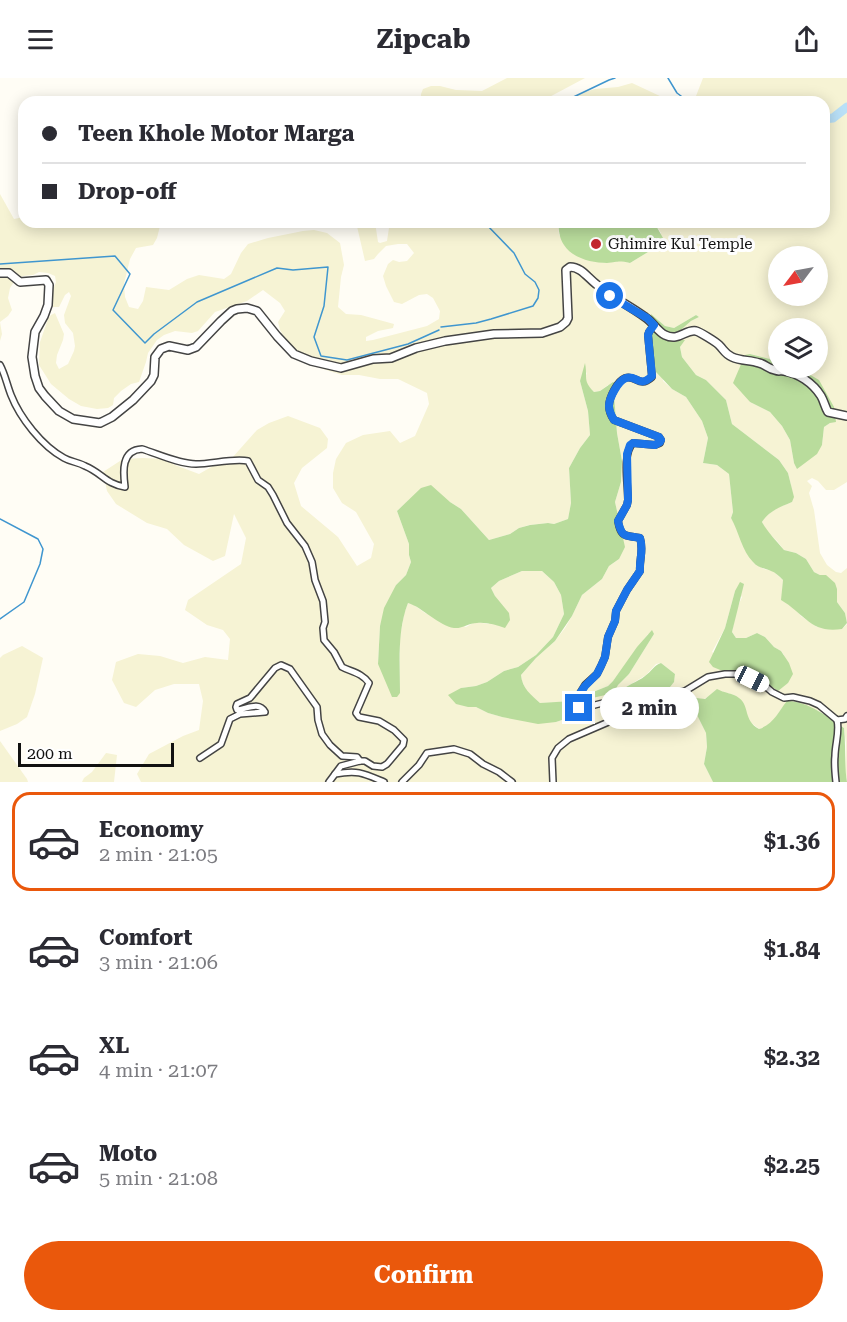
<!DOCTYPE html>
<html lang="en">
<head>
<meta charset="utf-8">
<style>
	body { margin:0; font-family:"Roboto Serif",serif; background:#f2f2f3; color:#2b2b33; height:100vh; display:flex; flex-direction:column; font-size:22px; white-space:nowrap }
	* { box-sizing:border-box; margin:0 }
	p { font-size:20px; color:#7c7c81 }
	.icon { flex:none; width:33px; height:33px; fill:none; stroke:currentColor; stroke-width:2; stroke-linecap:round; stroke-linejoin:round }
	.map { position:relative; height:704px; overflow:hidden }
	.panel { display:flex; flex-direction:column; background:#fff; flex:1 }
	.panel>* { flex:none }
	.banner { position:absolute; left:18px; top:18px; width:812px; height:132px; border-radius:18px; box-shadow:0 3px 15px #0003; display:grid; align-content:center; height:132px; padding:0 24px; background:#fff }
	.needle { width:39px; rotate:238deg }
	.buttons { position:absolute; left:768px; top:168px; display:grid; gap:12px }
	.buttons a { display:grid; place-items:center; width:60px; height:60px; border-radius:50%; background:#fff; box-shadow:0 3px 15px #0003; font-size:30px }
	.scale { position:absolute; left:18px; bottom:15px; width:156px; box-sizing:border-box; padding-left:6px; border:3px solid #111; border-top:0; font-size:16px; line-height:21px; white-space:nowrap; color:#111; -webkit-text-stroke:4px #fff; paint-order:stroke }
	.end { position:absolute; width:27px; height:27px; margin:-14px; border:8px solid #1a73e8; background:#fff; box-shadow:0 0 0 3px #fff }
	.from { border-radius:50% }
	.bubble { position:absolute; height:42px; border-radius:21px; background:#fff; box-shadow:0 3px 15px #0003; font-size:20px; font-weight:700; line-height:42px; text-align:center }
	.car { position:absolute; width:18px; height:36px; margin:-18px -9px; border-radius:8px; box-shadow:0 0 4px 2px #0007; background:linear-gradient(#fff 24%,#345 0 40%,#fff 0 76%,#345 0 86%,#fff 0) }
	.banner b { display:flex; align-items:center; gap:21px; height:57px; font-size:22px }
	.banner b+b { border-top:2px solid #e1e1e2 }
	.banner i { width:15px; height:15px; background:#2b2b33 }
	ul { padding:10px 0 0; list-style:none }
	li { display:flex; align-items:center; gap:18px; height:99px; margin:0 12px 9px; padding:0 12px; border:3px solid transparent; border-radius:18px }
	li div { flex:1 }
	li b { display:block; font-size:22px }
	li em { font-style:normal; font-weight:700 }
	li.current { border-color:#ea580c }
	li>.icon { width:54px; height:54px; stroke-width:1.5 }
	.cta { display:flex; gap:12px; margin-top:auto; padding:12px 24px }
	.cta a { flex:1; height:69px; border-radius:36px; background:#ea580c; color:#fff; font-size:24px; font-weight:700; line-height:69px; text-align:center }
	header { display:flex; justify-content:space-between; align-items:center; height:78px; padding:0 24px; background:#fff; font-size:27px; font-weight:700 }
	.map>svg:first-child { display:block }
	.farmland { fill:#f6f3d4; fill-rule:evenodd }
	.forest { fill:#b9dc9c }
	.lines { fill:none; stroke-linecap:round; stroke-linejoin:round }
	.stream { stroke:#3f96cf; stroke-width:1.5 }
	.river { stroke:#b9e0f7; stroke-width:9 }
	.minor-casing { stroke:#444; stroke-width:8 }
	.tertiary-casing { stroke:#444; stroke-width:10 }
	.minor { stroke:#fff; stroke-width:5 }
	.tertiary { stroke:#fff; stroke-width:7 }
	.route { stroke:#1a73e8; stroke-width:8 }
	.poi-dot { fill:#c4262e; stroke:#fff; stroke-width:2 }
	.labels { text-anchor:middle; stroke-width:6; stroke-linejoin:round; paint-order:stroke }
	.poi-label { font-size:15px; fill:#111; stroke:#fff; text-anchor:start }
</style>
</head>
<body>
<header><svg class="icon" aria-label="menu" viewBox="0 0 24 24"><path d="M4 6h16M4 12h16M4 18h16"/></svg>Zipcab<svg class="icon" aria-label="share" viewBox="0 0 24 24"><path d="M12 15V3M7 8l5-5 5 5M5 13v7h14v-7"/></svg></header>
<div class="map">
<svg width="847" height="704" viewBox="0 0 847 704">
	<rect width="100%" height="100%" fill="#fffdf5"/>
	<g class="farmland">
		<polygon points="507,0 585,0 540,24 421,24 421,16 423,11 431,8 440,8 456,12 482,13"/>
		<path d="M703,0H847V404L834,412H826L818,403L812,400L807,403L812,408L809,415L814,432L820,475L827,487L836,494L841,495L847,490V545L845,535L837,524V511L820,497L814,494L806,481L796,475L784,472L777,463L767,454L762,444L766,438L777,430L792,424L791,407L788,395L779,382L732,346L726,322L706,302L696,297L682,279L680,269L684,262H678L675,256L691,243L699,239L696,237L674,250L665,248L651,236L663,303L672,311L686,319L702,343L708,360L703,385L717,387L729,396L733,434L731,440L738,451L749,478L754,485L764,491L773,493L783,502L782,522L794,529L801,538L817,549L842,551L847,546V704L845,691L846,665L844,650L825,636L795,623L782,630L773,643L766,649L759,651L749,643L734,617L720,613L692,627L706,655L707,669L704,686L713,704H141L137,696L149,676L183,658L199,652L203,623L199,606H174L155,612L136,629L124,625L112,602L116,584L138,576L160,578L183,585L205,579L228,582L230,561L223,552L207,547L185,532L188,522L241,486L246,460L234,436L225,478L213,483L184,467L167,451L147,445L116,426L107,413L103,394L123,381L143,380L166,381L175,387L199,396L220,384L232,380L257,352L269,345L288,338L320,350L328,361L327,370L302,390L294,405L301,428L338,459L357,488L371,480L374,466L356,434L342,425L333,410V395L336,381L346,365L363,357L390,353L400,365L415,358L429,326L427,315L398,301H380L359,297H342L323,291L306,283L294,276L280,252L278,244L285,233L280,225L263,212L247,223L215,234L198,253L192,255L175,253L164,257L157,262L148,275L146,284L139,304L131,306L121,313L114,320L113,327L108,330L97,331L81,328L69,321L51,306L39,287L40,264L48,241L51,237L55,235L64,256L63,262L57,277L56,285L59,291L68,286L74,273L75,268L73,255L65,245L64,237L71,218L69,214L65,217L59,229H52L51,227V217L56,204L55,198L48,195L39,194L33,197L23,198L14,204L10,210L8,220L12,232L8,238L0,244L2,256L0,263V116L14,141L24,139V144H161L157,160L153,167L136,170L130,181L124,206L125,219L129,229L138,231L143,223L146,209L169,212L187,201L199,197L224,201L231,196L241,175L248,166L268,160L303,153L314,152L327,155L340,165L344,187L341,199L338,229L346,236L361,237L394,246L393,250L378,253L366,259V263L373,262L427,248L439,241L440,233L433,220L427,216L419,217L402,226L394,224L386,208L383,198L388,186L393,182L399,184L407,183L414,175L407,166H398L386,168L378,176L374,181L365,183L356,144H375L378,164L380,165L387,163L389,150L388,144H558L559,157L587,182L607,185L619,182L630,185L653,171L661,155L654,144H824V24H689L696,18ZM778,178H818V218H778ZM778,250H818V290H795L807,295L830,345L824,349L822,367L794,385L790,362L782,348L770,334L750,324L743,314L750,276L778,283ZM587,294L585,301L587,307L594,314L600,313L608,307L614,317L617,355L622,383L621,404L615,424L621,454L619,481L609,488L602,501L582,517L572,538L565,550L555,563L536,580L521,597L522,603L527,614L540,625L577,624L565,641L556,644L502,639L488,635L476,629H468L461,610L476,608L487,604L504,593L518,589L536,577L553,559L564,536L561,517L554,504L542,493H522L499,503L491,510L495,518L489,546L475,544L466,549L425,535L414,527L408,525L404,536L400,559V615L378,586L380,548L396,507L406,497L411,484L409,477V466L397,433L410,421L450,424L461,431L489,462L510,456L519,450L529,447L548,445L554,446L568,441L571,425L569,390L580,370L590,357L588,333L580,303ZM735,513L742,519L736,533L732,554L736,560H746L757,555L765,559L774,569L781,573L784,577L788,605L781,609L760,602L754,597L739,594L712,574L725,550ZM648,556H654L629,596L618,607L614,615L593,614L608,608L613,603ZM661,585L675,596L674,603L670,609L621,615L623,611L646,597L656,586Z"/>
		<polygon points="632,5 662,19 669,24 559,24 582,15 595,11 618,9"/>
		<polygon points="22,568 43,580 35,616 27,639 17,646 0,653 0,580 3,577"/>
		<polygon points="0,663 27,701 28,704 0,704"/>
		<polygon points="106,675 117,677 114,704 82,704 84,700 92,694"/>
	</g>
	<g class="forest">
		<path d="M558,144H654L663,160L653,171L630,185C618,182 618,184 607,185C592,185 572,180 564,167C559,160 559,152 558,144Z"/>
		<path d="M651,236L665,248L674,250L696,237L699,239L691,243L676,256L678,262H685L680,269L682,279L696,297L706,302L726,322L732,346L779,382L788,395L794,419L792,424C780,429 769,433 762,444C768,455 776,462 784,472L796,475L806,481L814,494L820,497H826L835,505L837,511V524L845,535L847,545L842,551C811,556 805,536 781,522L783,502C779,498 775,494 771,493C765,490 758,490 753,484C742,473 739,454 731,440L733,434L729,396L717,387L703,385L708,360L702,343L686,319L672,311L656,294L650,257Z"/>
		<polygon points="750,276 778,283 778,290 795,290 807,295 819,302 834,329 836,344 830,345 824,349 822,367 817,376 797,391 794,385 790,362 782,348 770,334 750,324 733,305 745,277"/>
		<path d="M585,285C588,300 582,302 594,314L600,313L613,304L617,307L614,317L617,355L622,383L621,404L615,424L625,469L619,481L609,488L602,501L582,517L572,538L555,563L536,580L521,597C522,610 531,617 540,625L588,622L585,630L575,643L565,641L556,644L538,646L502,639L488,635L476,629H468L456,626L448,617L461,610L476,608L487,604L504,593L518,589L536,577L553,559L564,536L561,517L554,504L542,493H522L499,503L491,510L495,518L509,535L510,542L505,550C496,547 486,544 477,545C469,545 462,551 454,550C439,548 422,529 408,525C397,553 400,585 400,615L397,619H392L378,586L380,548L384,530L396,507L406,497L411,484L409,477V466L397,433L421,410L431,407L450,424L461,431L489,462L510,456L519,450L530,447L548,445L554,446L568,441L571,425L569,390L580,370L590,357L588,333L580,303Z"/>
		<polygon points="740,504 744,506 732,554 736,560 746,560 757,555 765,559 774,569 781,573 789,585 793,596 788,605 778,613 754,597 739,594 730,596 713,589 709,584 725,550 735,513"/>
		<polygon points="652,552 654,556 629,596 618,607 614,615 588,621 593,614 608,608 613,603 637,569"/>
		<path d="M661,585L675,596L674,604L670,609L620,615C625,607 638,604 645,598C652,593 654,587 661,585Z"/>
		<path d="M717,611C724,615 733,615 739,620C750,628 743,642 759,651C774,646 778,634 787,623C808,623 828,639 844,650C846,668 844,686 847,704H713L704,686L707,669L706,655L692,627L696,620L705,621Z"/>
	</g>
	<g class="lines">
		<g class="stream">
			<polyline points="668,0 677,15 689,24"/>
			<polyline points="563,24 609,2 615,0"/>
			<polyline points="0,186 115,178 130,196 113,232 145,265 154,256 197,224 277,190 293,192 328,189 324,228 314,259 321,278 347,282 408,266 439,252"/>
			<polyline points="441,249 476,245 491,241 533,228 538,220 539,212 535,204 525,196 514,175 484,144"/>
			<polyline points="0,441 38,461 43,471 40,486 24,524 0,541"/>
		</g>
		<polyline class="river" points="824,41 833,40 847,29"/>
		<g class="minor-casing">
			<g id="minor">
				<path d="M654,247L649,254L648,257L652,299C639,311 636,296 625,300C617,303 609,320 609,328C609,333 611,338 614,342L659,359L661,362L660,365L655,367L633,365C622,376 628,406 628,422L627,427L618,443C621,461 626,457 640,460C644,472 639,482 640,493L627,512L616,533L615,543L608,559L605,579L601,588L597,596L585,607L575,623L579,630L591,628L622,620H655L685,613"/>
				<path d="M0,287C5,296 7,307 11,317C20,340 42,368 64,380C71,384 78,384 85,388C102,395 106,406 125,409C123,394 121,372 142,371C158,376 179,386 196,386C212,386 234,380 248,383L258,402L268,409L273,417L287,445L305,468L312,484L315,502L323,523L325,544L323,550L324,562L334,574L342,589C352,594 362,595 369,605L356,635L359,639L379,643L394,652L404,662L403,667L387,686L382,689L373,688L365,683H360L341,688L335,696"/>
				<path d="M200,680L221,666L230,641L240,636L265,634C259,623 247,631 237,632L236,629L237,626L250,620L275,590L281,587L290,591L317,629L318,642L322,656L330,667L342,678L357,679L360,683"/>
				<path d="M329,704L335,696C358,692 363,695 384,704"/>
				<polyline points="402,704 419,687 427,675 454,671 470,676 483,686 499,694 512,704"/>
				<polyline points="553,704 552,680 558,670 569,661 634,633 672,621 708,599 725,596 736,596 752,601 764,607 772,614 784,620 793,619 810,623 819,627 837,642 845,641 847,638"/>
				<path d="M836,704C835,695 834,686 835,678C835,666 840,653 837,642"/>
			</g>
		</g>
		<g class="tertiary-casing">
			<path id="tertiary" d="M0,195H9L20,204L46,202L49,207L48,227L44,238L35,254L32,279L35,298L39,310L45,318L59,333L73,341L100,345L112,339L133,322L151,303L154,297L155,279L161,271L169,268L188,272L196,269L221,243L232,233L237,231L247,230L257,233L277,258L294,276L311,283L341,290L373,281L391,280L416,270L445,263L494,256L542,255L560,249L566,244L568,240L566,192L570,189C581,189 587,199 596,206C611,219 629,227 645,239C653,244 657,253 665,257C679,264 685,251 696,253C700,254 716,264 719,267C724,272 725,276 732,279C741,283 750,282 759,285C765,286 768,291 775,292C780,294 779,292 784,293C798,295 813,305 821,318C824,323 825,329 828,334L847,338"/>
		</g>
		<use href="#minor" class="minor"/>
		<use href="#tertiary" class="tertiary"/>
	</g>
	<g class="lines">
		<path class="route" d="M579,630L575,623L585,608L597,596L601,588L605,579L608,559L615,543L616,533L627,512L640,493C639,482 644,472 640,460C626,457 622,461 618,443L627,427L628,422L627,376L630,367L633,365L655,367L660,364L661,362L659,359L614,342C611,337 609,333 609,328C609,320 618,303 626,300C636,296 639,311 652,298L648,257L649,254L654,247L647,240L610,218"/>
	</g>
	<circle class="poi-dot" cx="596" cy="166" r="6"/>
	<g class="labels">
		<g class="poi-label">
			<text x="608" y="171">Ghimire Kul Temple</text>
		</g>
	</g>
</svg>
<div class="buttons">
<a><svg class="needle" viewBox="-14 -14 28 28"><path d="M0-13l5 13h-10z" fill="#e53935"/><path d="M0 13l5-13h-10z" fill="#7c7c81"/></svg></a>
<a><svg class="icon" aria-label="layers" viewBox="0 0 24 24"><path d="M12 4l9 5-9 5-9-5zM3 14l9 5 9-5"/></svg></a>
</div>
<div class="scale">200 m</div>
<i class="end from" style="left:610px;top:218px"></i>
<i class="end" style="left:579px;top:630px"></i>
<div class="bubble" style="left:600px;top:609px;width:99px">2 min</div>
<i class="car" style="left:752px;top:601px;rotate:116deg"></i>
<div class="banner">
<b><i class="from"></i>Teen Khole Motor Marga</b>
<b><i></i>Drop-off</b>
</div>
</div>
<section class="panel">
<ul>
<li class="current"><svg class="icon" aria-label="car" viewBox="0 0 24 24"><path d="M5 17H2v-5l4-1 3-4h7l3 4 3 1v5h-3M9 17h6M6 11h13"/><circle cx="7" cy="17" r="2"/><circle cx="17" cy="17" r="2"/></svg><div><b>Economy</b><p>2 min · 21:05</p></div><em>$1.36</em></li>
<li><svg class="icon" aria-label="car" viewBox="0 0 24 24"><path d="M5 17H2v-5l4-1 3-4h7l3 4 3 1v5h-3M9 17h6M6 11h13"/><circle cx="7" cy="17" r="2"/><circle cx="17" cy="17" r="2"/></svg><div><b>Comfort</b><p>3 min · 21:06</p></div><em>$1.84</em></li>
<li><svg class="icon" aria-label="car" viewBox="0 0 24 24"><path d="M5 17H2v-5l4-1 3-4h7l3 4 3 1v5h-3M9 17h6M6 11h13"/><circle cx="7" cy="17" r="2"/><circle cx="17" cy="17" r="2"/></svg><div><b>XL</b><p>4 min · 21:07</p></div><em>$2.32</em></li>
<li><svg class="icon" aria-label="car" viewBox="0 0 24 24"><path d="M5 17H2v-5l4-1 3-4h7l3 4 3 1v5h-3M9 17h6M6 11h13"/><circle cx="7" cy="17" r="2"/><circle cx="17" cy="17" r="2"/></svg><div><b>Moto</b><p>5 min · 21:08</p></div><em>$2.25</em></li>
</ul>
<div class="cta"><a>Confirm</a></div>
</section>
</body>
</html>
